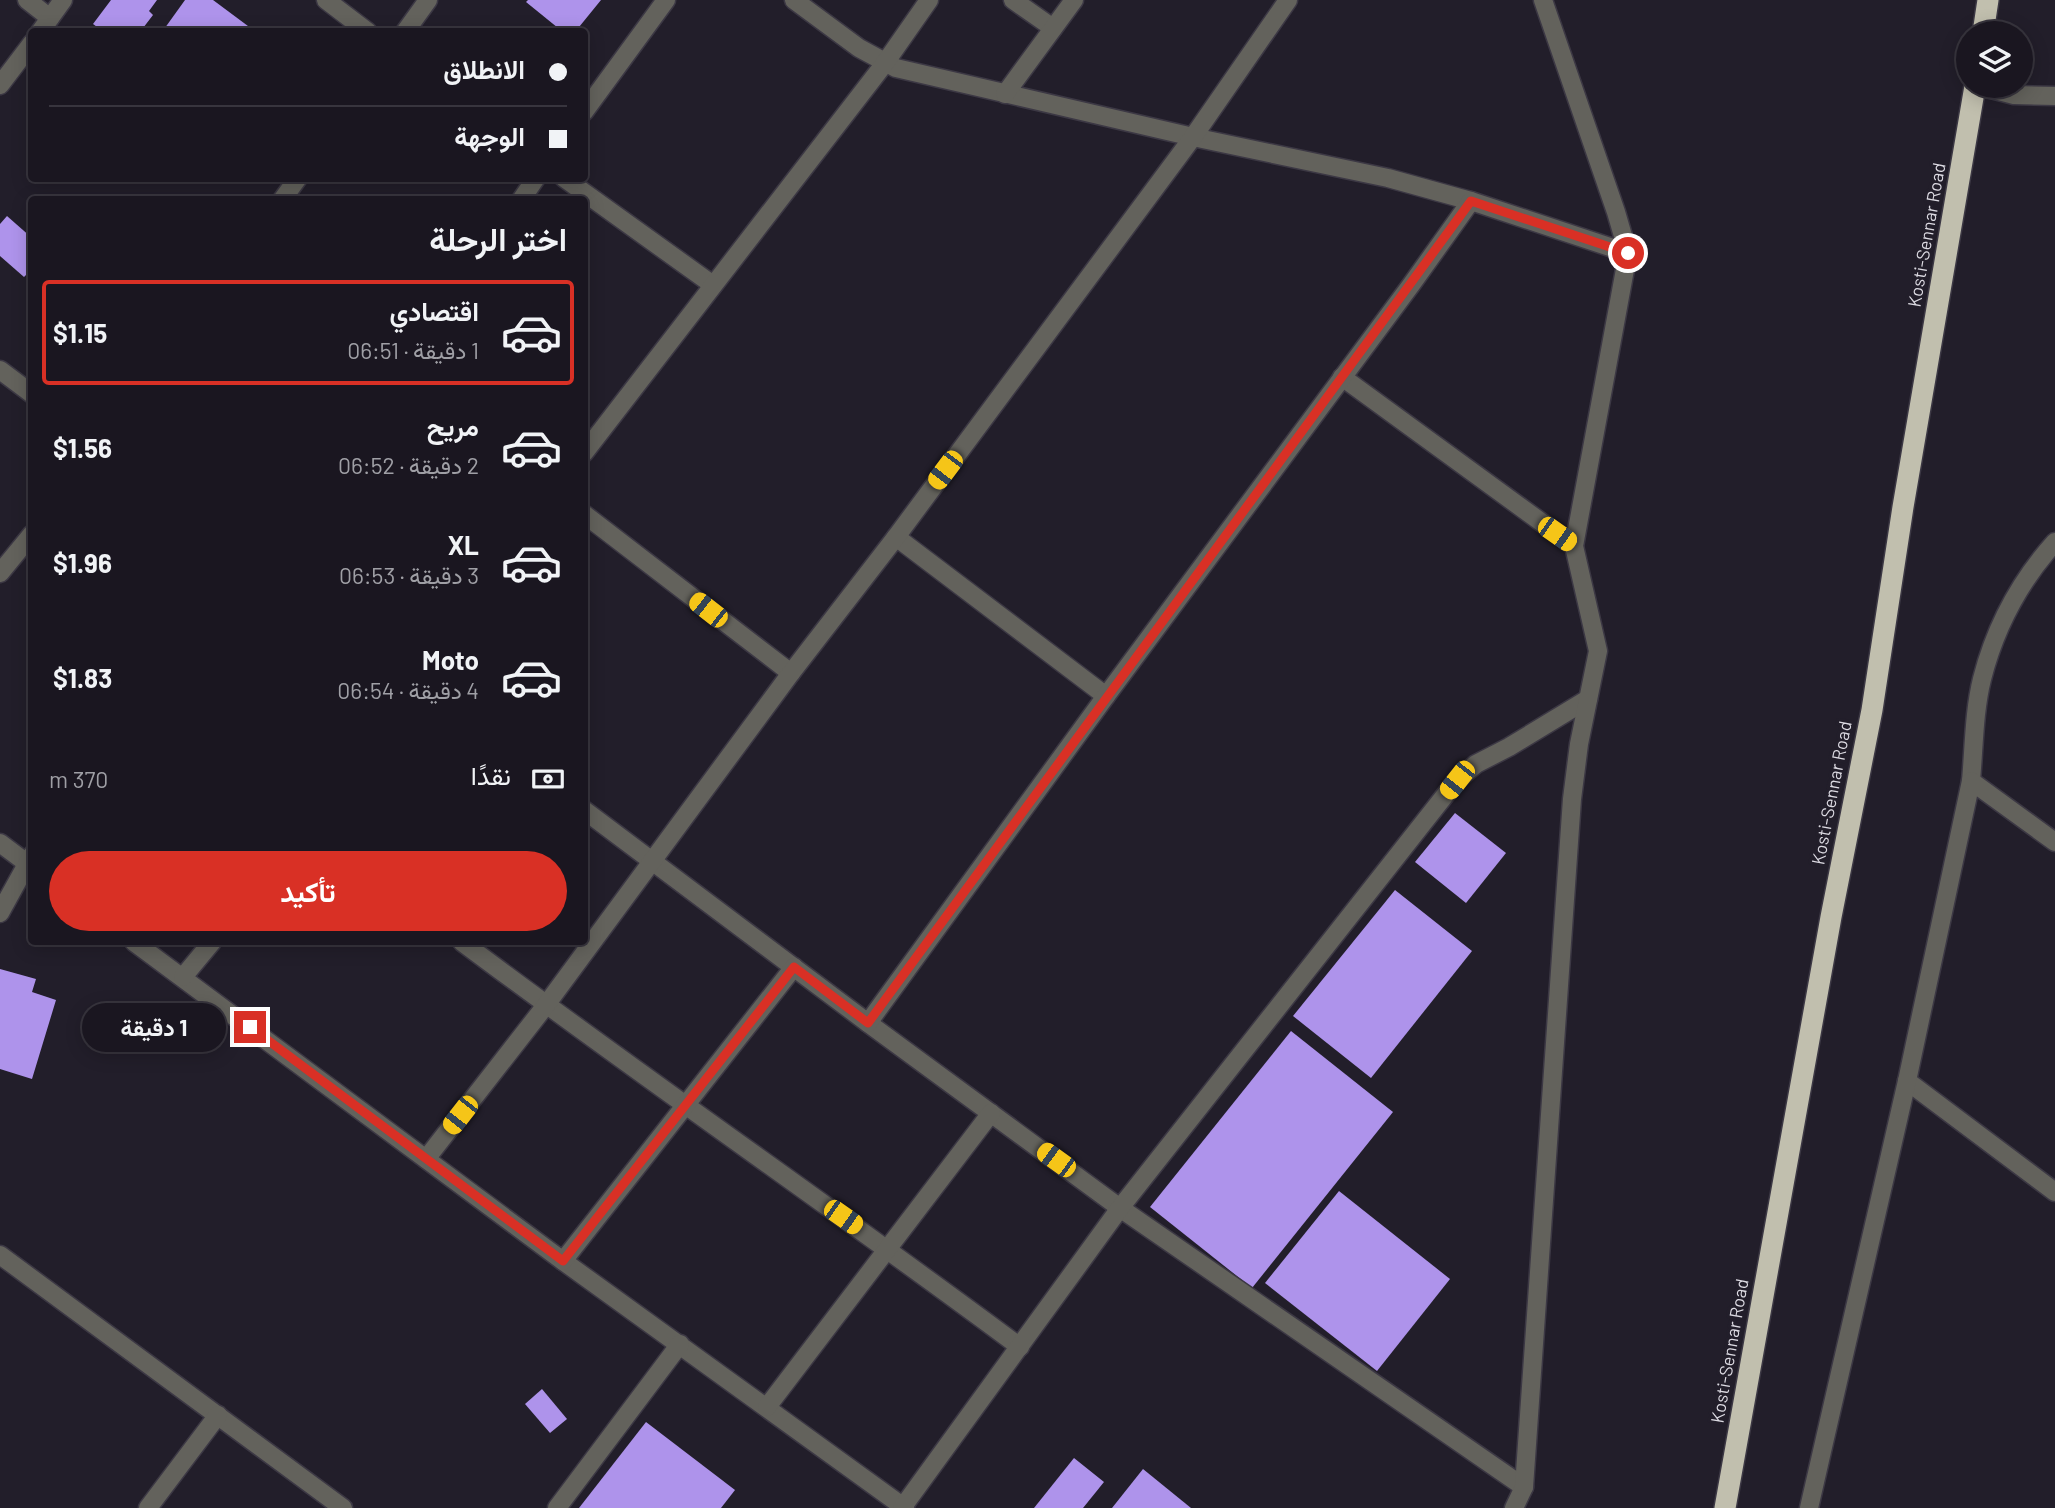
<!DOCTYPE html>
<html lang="ar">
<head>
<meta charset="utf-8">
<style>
	body { margin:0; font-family:Barlow,Vazirmatn,sans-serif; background:#231f29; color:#f1f3f6; direction:rtl; height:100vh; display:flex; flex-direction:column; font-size:26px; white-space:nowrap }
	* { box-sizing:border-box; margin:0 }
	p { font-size:23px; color:#9f9fa5 }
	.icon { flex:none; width:38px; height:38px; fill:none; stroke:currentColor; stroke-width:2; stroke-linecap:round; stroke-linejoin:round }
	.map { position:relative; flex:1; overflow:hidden; direction:ltr }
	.panel { position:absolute; left:28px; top:196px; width:560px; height:749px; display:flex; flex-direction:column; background:#1a1620; border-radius:7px; box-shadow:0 4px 18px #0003,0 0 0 2px #38353e; direction:rtl }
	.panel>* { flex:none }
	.guide { position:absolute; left:28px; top:28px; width:560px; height:154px; border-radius:7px; box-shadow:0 4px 18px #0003,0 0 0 2px #38353e; direction:rtl; display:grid; align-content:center; height:154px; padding:0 21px; background:#1a1620 }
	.fabs { position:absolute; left:1956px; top:21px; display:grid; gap:14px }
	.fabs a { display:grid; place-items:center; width:77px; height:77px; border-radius:50%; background:#1a1620; box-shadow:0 4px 18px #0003,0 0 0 2px #38353e; font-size:35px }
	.end { position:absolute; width:32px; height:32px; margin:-16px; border:9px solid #d93025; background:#fff; box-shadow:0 0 0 4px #fff }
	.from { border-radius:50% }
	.bubble { position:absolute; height:49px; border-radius:24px; background:#1a1620; box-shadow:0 4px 18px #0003,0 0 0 2px #38353e; font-size:23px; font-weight:700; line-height:49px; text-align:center; direction:rtl }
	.car { position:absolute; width:21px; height:42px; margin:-21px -10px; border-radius:9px; box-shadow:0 0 5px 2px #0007; background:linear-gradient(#f5c518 24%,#345 0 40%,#f5c518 0 76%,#345 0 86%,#f5c518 0) }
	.guide b { display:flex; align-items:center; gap:24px; height:66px; font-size:26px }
	.guide b+b { border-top:2px solid #38353e }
	.guide i { width:18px; height:18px; background:#f1f3f6 }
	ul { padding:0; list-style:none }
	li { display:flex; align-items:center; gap:21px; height:105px; margin:0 14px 10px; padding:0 7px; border:4px solid transparent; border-radius:7px }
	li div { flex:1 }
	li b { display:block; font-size:26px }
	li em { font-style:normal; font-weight:700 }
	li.current { border-color:#d93025 }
	li>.icon { width:63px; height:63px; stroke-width:1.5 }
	h2 { padding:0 21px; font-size:32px; line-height:84px }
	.pay { display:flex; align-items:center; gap:18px; height:77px; padding:0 21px; font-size:26px }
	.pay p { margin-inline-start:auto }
	.primary-button { display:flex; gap:14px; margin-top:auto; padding:14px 21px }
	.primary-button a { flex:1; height:80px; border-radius:42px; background:#d93025; color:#fff; font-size:28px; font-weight:700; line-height:80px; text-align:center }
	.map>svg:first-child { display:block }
	.building { fill:#ae93eb }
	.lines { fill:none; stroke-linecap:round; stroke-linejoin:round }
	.minor-casing { stroke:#3c3844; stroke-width:21 }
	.highway-casing { stroke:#3c3844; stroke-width:24 }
	.minor { stroke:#63625c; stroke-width:18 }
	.highway { stroke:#c1bfae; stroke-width:21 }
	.route { stroke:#d93025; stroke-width:9 }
	.labels { text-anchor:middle; stroke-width:7; stroke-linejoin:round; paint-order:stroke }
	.street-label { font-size:18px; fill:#dcdae2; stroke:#221e2a }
</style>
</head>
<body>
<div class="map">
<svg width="2055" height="1508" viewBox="0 0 2055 1508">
	<rect width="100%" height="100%" fill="#221e2a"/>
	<g class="building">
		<polygon points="111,0 157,0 149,11 153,15 140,32 104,32 93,24"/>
		<polygon points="185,0 213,0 256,32 162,32"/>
		<polygon points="528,0 601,0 575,32 563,32 526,2"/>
		<polygon points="7,216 32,238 32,269 24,277 0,256 0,224"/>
		<polygon points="1455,813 1506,853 1466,903 1415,862"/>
		<polygon points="1395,890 1472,951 1371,1078 1293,1016"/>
		<polygon points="0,969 36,979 32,992 56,1000 32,1079 0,1069"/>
		<polygon points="1291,1031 1393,1112 1252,1288 1150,1207"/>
		<polygon points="1339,1191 1450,1279 1377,1371 1265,1283"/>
		<polygon points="542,1389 567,1419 550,1433 525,1404"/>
		<polygon points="646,1422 735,1490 721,1508 579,1508"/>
		<polygon points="1074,1458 1104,1482 1083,1508 1034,1508"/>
		<polygon points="1143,1469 1191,1508 1112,1508"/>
	</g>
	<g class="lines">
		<g class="minor-casing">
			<g id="minor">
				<polyline points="27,0 50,18"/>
				<polyline points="326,0 368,32"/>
				<polyline points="794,0 859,48 896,68 1193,137 1388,178 1471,201 1628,253"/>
				<polyline points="1013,0 1053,28"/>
				<polyline points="40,32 63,0"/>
				<polyline points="405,32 428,0"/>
				<polyline points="0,85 32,43"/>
				<polyline points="1980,86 2014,95 2055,96"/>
				<polyline points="1005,94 1074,0"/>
				<polyline points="584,112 666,0"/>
				<polyline points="564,178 713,285"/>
				<polyline points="282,200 298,178"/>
				<polyline points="521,200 536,178"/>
				<polyline points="0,370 32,394"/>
				<polyline points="1342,377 1574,546"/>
				<polyline points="584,453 885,63 929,0"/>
				<polyline points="584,514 791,673"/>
				<polyline points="896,537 1106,696"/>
				<polyline points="0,573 32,534"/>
				<path d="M1971,781C1974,747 1974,711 1982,679C1995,628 2020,581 2055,542"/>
				<polyline points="584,810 868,1023 1120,1208 1524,1487"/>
				<polyline points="0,843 32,867"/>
				<polyline points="0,913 32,855"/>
				<polyline points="134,942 563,1261 905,1508"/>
				<path d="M462,942C646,1080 836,1210 1020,1347"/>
				<polyline points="183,977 212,942"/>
				<polyline points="868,1023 1106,696 1411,285 1471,201"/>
				<polyline points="1907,1081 2055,1192"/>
				<polyline points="426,1159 546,1005 791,673 896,537 1193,137 1288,0"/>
				<polyline points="0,1255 343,1508"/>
				<polyline points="563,1261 794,967"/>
				<polyline points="767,1407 991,1113"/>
				<polyline points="148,1508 218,1415"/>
				<polyline points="557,1508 680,1344"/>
				<polyline points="902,1508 1120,1208 1457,780 1476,764 1509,747 1588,699"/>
				<polyline points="1514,1508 1524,1487 1572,799 1579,744 1598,651 1574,546 1628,253 1616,212 1543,0"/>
				<polyline points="1809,1508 1907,1081 1971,781 2055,842"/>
			</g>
		</g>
		<g class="highway-casing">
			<g id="highway">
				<polyline points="1983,33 1988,0"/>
				<polyline points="1725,1508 1831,917 1872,710 1903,507 1975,86"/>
			</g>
		</g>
		<use href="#minor" class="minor"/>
		<use href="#highway" class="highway"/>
	</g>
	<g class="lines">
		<polyline class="route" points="250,1027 563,1261 794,967 868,1023 1471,201 1628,253"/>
	</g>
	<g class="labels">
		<g class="street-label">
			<text transform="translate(1927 235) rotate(-80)" y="6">Kosti-Sennar Road</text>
			<text transform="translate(1832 793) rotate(-79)" y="6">Kosti-Sennar Road</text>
			<text transform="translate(1730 1351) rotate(-80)" y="6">Kosti-Sennar Road</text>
		</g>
	</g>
</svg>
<div class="fabs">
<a><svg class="icon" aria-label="layers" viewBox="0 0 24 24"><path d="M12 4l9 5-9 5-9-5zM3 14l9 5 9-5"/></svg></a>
</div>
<i class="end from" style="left:1628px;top:253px"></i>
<i class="end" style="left:250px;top:1027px"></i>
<div class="bubble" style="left:82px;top:1003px;width:144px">1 دقيقة</div>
<i class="car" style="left:945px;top:470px;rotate:217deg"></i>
<i class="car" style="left:1557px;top:534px;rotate:125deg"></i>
<i class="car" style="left:708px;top:610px;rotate:308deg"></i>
<i class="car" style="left:1457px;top:780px;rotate:218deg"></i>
<i class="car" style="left:460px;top:1115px;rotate:218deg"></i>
<i class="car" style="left:1056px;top:1160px;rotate:306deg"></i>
<i class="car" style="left:843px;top:1217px;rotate:125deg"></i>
<div class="guide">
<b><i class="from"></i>الانطلاق</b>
<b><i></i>الوجهة</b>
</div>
<section class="panel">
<h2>اختر الرحلة</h2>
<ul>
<li class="current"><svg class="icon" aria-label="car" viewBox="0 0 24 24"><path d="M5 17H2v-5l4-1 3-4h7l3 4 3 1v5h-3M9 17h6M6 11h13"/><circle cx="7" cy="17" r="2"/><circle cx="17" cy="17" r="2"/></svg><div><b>اقتصادي</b><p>1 دقيقة · 06:51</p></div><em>$1.15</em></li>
<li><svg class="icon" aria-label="car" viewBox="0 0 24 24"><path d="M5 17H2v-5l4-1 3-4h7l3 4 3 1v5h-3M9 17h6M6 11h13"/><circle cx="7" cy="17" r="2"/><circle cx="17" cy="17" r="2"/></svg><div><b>مريح</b><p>2 دقيقة · 06:52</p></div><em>$1.56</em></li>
<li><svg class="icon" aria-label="car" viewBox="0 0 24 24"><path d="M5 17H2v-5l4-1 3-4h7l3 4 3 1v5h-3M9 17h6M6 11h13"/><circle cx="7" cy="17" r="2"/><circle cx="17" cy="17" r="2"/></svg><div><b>XL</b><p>3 دقيقة · 06:53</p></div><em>$1.96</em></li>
<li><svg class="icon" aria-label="car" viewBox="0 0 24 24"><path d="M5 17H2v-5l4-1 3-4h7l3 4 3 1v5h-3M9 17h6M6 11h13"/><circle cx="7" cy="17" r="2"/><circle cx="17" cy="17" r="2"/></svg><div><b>Moto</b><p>4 دقيقة · 06:54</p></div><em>$1.83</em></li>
</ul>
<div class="pay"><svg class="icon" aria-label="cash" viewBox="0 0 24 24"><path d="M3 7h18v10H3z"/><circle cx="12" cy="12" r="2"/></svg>نقدًا<p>370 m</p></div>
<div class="primary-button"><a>تأكيد</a></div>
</section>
</div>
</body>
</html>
